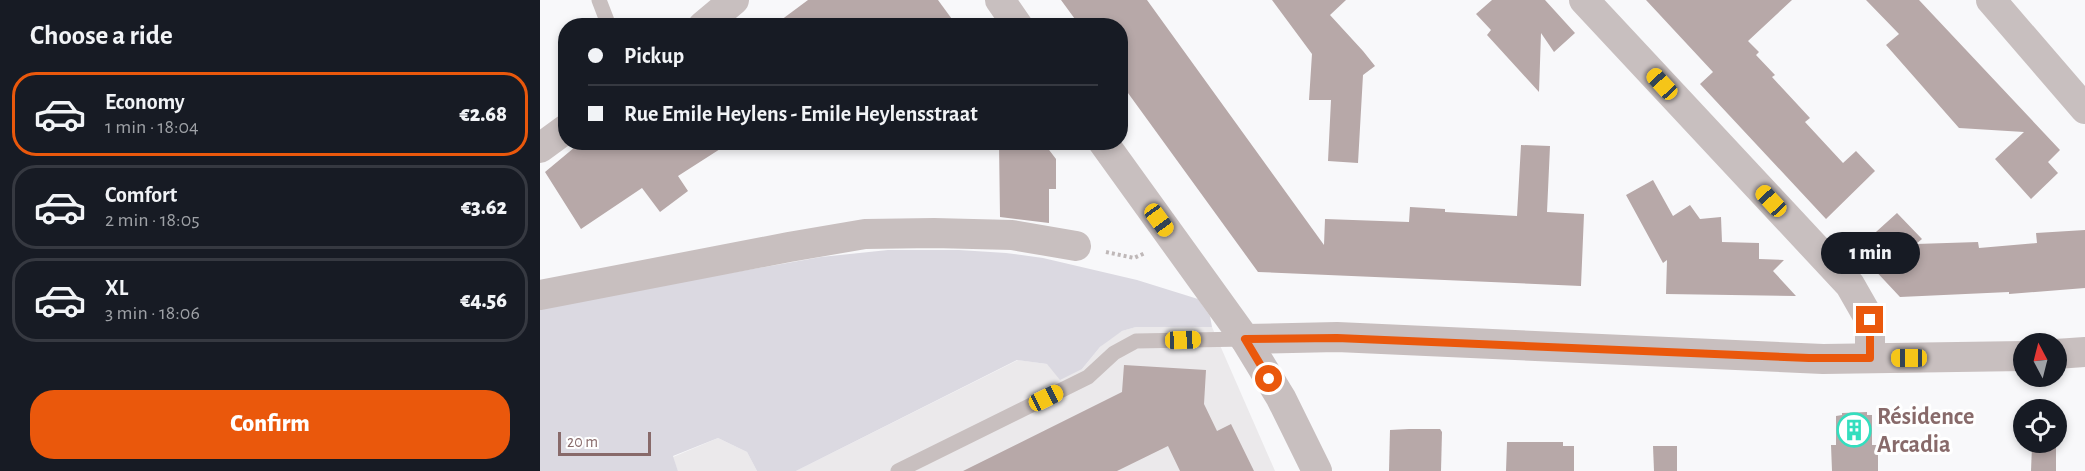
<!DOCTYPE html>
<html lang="en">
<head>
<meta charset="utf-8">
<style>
	body { margin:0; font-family:"Alegreya Sans",sans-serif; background:#242831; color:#f1f3f6; height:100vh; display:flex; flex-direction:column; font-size:22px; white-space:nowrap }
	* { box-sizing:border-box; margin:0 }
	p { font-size:20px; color:#9ea1a6 }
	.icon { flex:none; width:33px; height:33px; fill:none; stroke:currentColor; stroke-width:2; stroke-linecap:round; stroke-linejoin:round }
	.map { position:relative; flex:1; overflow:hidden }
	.panel { display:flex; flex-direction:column; background:#171b24; width:540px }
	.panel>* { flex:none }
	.hud { position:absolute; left:18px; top:18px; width:570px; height:132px; border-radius:24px; box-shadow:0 3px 9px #0003; display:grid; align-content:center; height:132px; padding:0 30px; background:#171b24 }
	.needle { width:39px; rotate:353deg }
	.fabs { position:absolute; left:1473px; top:333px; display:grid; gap:12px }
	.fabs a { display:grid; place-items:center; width:54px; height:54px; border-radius:50%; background:#171b24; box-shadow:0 3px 9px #0003; font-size:30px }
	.scale { position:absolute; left:18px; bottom:15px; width:93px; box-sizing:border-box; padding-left:6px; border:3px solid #886a6a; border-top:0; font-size:16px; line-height:21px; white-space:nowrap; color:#886a6a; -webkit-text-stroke:4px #fff; paint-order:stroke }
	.end { position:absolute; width:27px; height:27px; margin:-14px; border:8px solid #ea580c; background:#fff; box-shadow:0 0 0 3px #fff }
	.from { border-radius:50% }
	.bubble { position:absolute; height:42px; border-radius:21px; background:#171b24; box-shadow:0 3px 9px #0003; font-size:20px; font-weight:800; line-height:42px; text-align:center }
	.car { position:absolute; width:18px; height:36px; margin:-18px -9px; border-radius:8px; box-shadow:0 0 4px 2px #0007; background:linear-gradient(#f5c518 24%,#345 0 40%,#f5c518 0 76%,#345 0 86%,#f5c518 0) }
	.hud b { display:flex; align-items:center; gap:21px; height:57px; font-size:22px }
	.hud b+b { border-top:2px solid #363941 }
	.hud i { width:15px; height:15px; background:#f1f3f6 }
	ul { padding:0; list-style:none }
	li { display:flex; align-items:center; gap:18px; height:84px; margin:0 12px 9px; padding:0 18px; border:3px solid #363941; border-radius:24px }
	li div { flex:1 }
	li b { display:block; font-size:22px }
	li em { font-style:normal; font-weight:800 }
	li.current { border-color:#ea580c }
	li>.icon { width:54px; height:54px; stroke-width:1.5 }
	h2 { padding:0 30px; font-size:27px; line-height:72px }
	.button { display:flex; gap:12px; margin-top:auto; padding:12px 30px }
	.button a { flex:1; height:69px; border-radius:24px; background:#ea580c; color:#fff; font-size:24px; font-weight:800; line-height:69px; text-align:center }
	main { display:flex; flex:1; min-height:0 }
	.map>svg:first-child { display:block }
	.built { fill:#ebe9eb }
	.green { fill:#dbd9e1 }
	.building { fill:#b7a8a8 }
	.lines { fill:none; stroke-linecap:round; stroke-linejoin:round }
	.path { stroke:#bfb8b8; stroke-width:4; stroke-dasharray:3 3; stroke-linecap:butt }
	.service { stroke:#c8bfbf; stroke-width:15 }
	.minor { stroke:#c8bfbf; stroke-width:30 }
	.route { stroke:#ea580c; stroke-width:8 }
	.labels { text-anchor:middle; stroke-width:6; stroke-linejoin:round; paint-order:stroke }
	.poi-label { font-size:24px; font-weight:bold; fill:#886a6a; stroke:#fff; text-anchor:start }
</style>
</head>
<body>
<main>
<section class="panel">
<h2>Choose a ride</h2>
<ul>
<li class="current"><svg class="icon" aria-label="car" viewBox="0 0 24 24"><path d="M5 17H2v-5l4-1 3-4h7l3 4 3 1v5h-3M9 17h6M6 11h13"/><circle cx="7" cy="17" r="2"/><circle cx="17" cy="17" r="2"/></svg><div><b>Economy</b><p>1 min · 18:04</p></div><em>€2.68</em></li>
<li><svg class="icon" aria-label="car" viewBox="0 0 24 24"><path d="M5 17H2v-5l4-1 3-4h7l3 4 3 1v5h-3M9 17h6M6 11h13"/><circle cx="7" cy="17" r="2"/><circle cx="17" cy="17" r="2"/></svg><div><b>Comfort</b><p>2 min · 18:05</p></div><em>€3.62</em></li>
<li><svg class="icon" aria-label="car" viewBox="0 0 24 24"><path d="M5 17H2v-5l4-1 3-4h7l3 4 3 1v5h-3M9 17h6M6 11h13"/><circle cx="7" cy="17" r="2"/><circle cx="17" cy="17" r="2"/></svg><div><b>XL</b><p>3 min · 18:06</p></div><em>€4.56</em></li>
</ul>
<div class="button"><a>Confirm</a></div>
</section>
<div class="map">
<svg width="1545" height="471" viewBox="0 0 1545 471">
	<rect width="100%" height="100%" fill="#f8f8fa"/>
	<g class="built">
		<polygon points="596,327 672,327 735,471 256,471 478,360 542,369 560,347 573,336 582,331"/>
		<polygon points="178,438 207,452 217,471 138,471 133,457"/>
	</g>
	<polygon class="green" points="348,250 419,250 466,253 503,258 597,280 658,299 670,316 672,327 596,327 582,331 560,347 542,369 520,380 507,364 477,360 256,471 217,471 207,452 178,438 133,456 138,471 0,471 0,308 37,300 281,257"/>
	<g class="building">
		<polygon points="268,0 398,0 417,26 233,26"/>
		<polygon points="521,0 607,0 784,245 785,219 869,222 870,207 905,209 905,212 977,216 981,145 1010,146 1007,212 1044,214 1041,286 718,272 580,82 580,26 540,26"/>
		<polygon points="732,0 806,0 790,15 823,51 835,66 823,75 818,163 788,161 791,100 769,100 772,54"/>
		<polygon points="952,0 1005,0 1035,33 1014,52 1001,33 999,92 947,35 951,30 936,14"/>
		<polygon points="1106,0 1252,0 1208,41 1219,52 1216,55 1235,75 1232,77 1270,118 1265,122 1303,163 1316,151 1335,171 1286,219 1160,84 1173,72"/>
		<polygon points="1326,0 1379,0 1520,150 1508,162 1518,173 1491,199 1455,159 1484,132 1419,128 1346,45 1359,34"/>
		<polygon points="41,142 191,142 138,176 148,191 120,212 102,188 41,229 5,172"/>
		<polygon points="459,142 503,142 516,159 516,189 509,189 509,223 460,217"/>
		<polygon points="1113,180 1133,216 1150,205 1160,219 1181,217 1182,242 1219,243 1219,259 1244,260 1233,271 1256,296 1126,294 1127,260 1123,263 1086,195"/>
		<polygon points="1357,213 1382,239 1376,244 1438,242 1439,248 1497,243 1496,233 1545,230 1545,288 1469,294 1469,292 1360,297 1316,250"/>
		<polygon points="584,365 666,370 664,404 677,431 691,424 714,471 640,471 628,446 577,471 423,471 582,392"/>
		<polygon points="1327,412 1327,415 1332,415 1332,445 1338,445 1338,471 1292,471 1291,445 1296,445 1296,416 1302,415 1302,413"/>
		<polygon points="869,429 900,429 902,432 901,471 849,471 850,430"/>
		<polygon points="967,442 1023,442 1023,446 1034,446 1034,471 966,471"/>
		<polygon points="1516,445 1516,471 1491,471 1492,446"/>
		<polygon points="1113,446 1137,446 1137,471 1114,471"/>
	</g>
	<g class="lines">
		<polyline class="path" points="566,252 594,258 605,253"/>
		<g class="service">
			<polyline points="59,0 69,26"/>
			<polyline points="358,471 548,377 574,353 596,341 705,339"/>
		</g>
		<g class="minor">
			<polyline points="460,0 478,26"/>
			<polyline points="1044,0 1310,285 1330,320 1330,358"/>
			<polyline points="1451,0 1545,109"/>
			<polyline points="163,26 194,0"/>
			<polyline points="563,142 705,339 741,398 777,471"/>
			<polyline points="0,148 26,129"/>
			<polyline points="0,295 249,247 325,234 394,233 472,235 536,246"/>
			<polyline points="705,339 797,337 1283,359 1484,356"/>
			<polyline points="1516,354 1545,352"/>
		</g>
	</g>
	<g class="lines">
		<polyline class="route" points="729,379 705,339 797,338 1269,358 1330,358 1330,320"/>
	</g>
	<defs>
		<g id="building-ring" transform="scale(1.725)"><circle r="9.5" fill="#fff" stroke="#33debe" stroke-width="1.5"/><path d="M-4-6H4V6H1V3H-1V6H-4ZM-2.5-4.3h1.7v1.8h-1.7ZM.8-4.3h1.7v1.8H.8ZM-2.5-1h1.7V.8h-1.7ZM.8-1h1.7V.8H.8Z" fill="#33debe"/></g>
	</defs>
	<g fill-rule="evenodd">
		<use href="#building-ring" x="1314" y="430"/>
	</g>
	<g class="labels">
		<g class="poi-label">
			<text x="1337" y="424">Résidence<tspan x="1337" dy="28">Arcadia</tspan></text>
		</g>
	</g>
</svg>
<div class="fabs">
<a><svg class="needle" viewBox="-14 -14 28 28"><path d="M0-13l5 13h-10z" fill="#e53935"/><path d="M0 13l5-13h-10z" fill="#9ea1a6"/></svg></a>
<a><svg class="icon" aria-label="locate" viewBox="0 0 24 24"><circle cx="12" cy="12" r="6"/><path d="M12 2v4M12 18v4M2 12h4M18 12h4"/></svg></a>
</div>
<div class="scale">20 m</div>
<i class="end from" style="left:729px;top:379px"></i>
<i class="end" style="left:1330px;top:320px"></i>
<div class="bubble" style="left:1281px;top:232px;width:99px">1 min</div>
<i class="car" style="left:1122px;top:84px;rotate:317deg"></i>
<i class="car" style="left:1231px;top:201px;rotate:317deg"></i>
<i class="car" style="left:619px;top:220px;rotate:144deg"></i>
<i class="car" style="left:643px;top:340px;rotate:88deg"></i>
<i class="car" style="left:1369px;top:358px;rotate:270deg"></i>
<i class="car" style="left:506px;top:398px;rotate:64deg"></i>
<div class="hud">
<b><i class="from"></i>Pickup</b>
<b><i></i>Rue Emile Heylens - Emile Heylensstraat</b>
</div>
</div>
</main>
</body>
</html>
